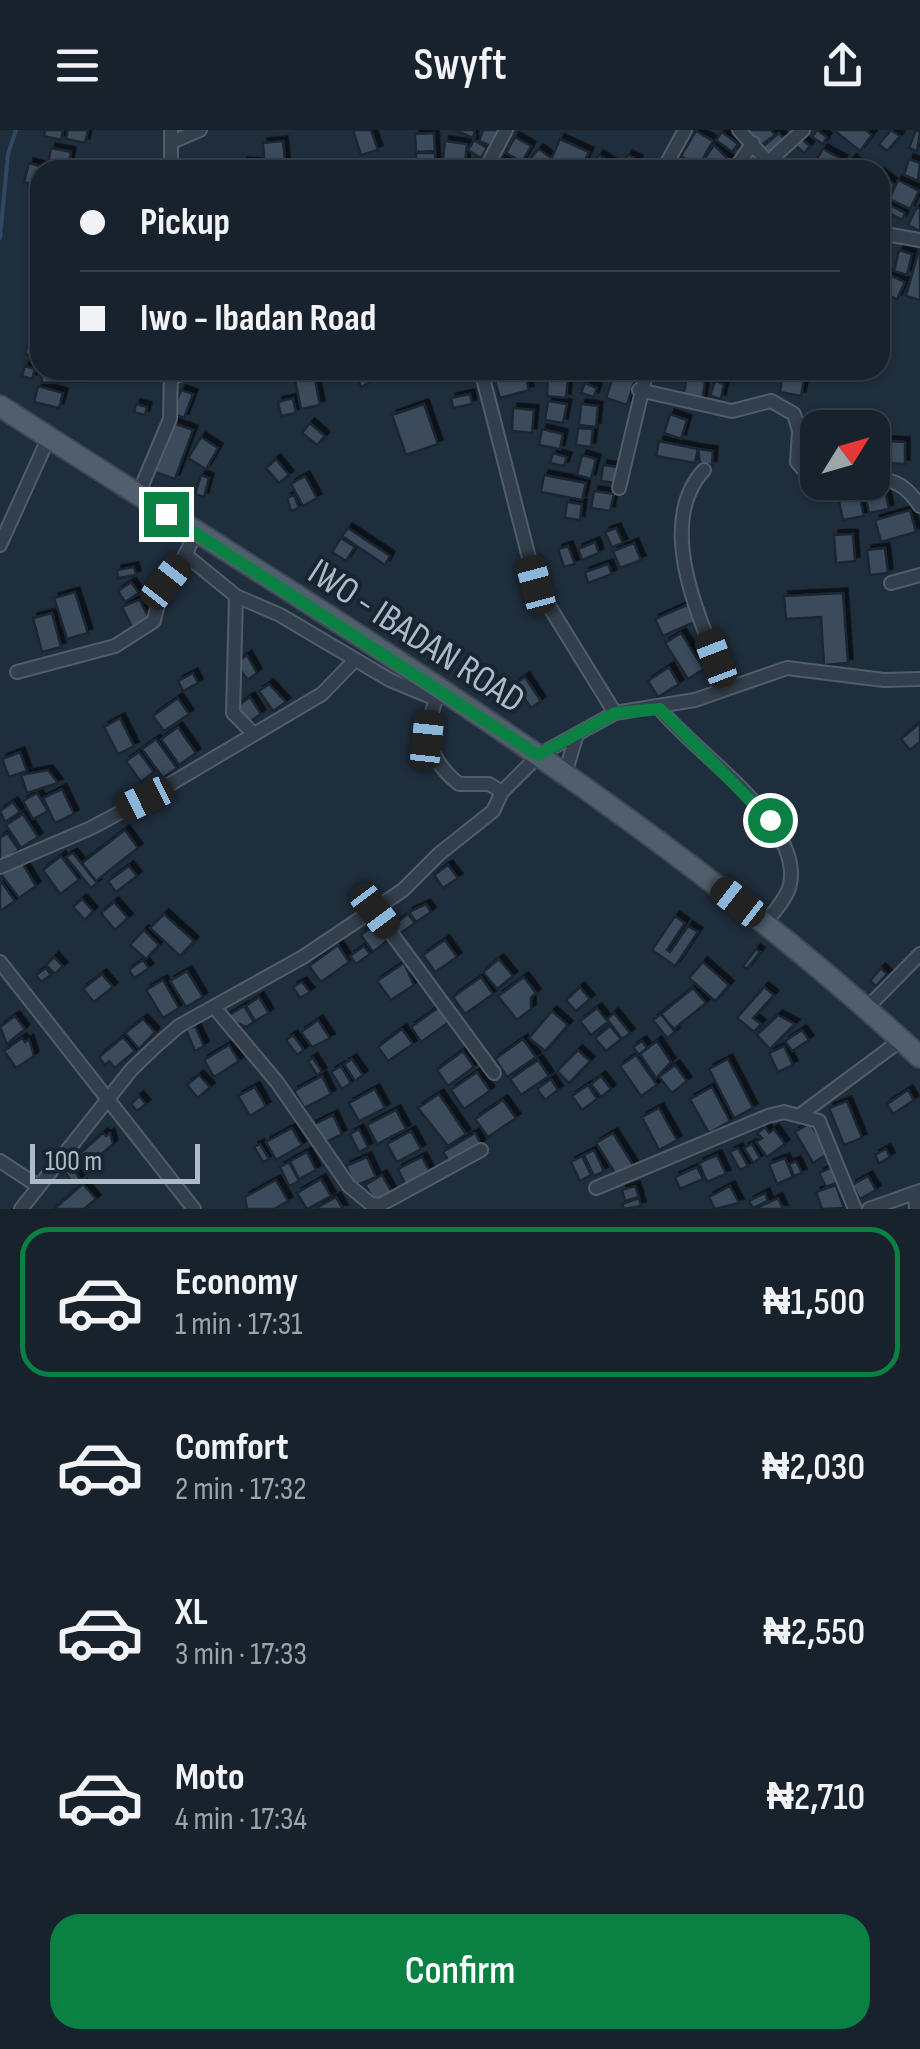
<!DOCTYPE html>
<html lang="en">
<head>
<meta charset="utf-8">
<style>
	body { margin:0; font-family:"Sofia Sans Condensed",sans-serif; background:#202a35; color:#f1f3f6; height:100vh; display:flex; flex-direction:column; font-size:38px; white-space:nowrap }
	* { box-sizing:border-box; margin:0 }
	p { font-size:32px; color:#9ea4aa }
	.icon { flex:none; width:55px; height:55px; fill:none; stroke:currentColor; stroke-width:2; stroke-linecap:round; stroke-linejoin:round }
	.map { position:relative; height:1079px; overflow:hidden }
	.panel { display:flex; flex-direction:column; background:#17222d; flex:1 }
	.panel>* { flex:none }
	.top-card { position:absolute; left:30px; top:30px; width:860px; height:220px; border-radius:30px; box-shadow:0 2px 8px #0004,0 0 0 2px #363f49; display:grid; align-content:center; height:220px; padding:0 50px; background:#17222d }
	.needle { width:65px; rotate:53deg }
	.tools { position:absolute; left:800px; top:280px; display:grid; gap:20px }
	.tools a { display:grid; place-items:center; width:90px; height:90px; border-radius:20px; background:#17222d; box-shadow:0 2px 8px #0004,0 0 0 2px #363f49; font-size:50px }
	.scale { position:absolute; left:30px; bottom:25px; width:170px; box-sizing:border-box; padding-left:10px; border:5px solid #aebac8; border-top:0; font-size:28px; line-height:35px; white-space:nowrap; color:#aebac8; -webkit-text-stroke:8px #192431; paint-order:stroke }
	.end { position:absolute; width:45px; height:45px; margin:-22px; border:12px solid #0b8043; background:#fff; box-shadow:0 0 0 5px #fff }
	.from { border-radius:50% }
	.car { position:absolute; width:30px; height:60px; margin:-30px -15px; border-radius:12px; box-shadow:0 0 8px 2px #0007; background:linear-gradient(#222 24%,#8ab4d8 0 40%,#222 0 76%,#8ab4d8 0 86%,#222 0) }
	.top-card b { display:flex; align-items:center; gap:35px; height:95px; font-size:38px }
	.top-card b+b { border-top:2px solid #363f49 }
	.top-card i { width:25px; height:25px; background:#f1f3f6 }
	ul { padding:18px 0 0; list-style:none }
	li { display:flex; align-items:center; gap:30px; height:150px; margin:0 20px 15px; padding:0 30px; border:5px solid transparent; border-radius:30px }
	li div { flex:1 }
	li b { display:block; font-size:38px }
	li em { font-style:normal; font-weight:600 }
	li.selected { border-color:#0b8043 }
	li>.icon { width:90px; height:90px; stroke-width:1.5 }
	.cta { display:flex; gap:20px; margin-top:auto; padding:20px 50px }
	.cta a { flex:1; height:115px; border-radius:30px; background:#0b8043; color:#fff; font-size:40px; font-weight:600; line-height:115px; text-align:center }
	header { display:flex; justify-content:space-between; align-items:center; height:130px; padding:0 50px; background:#17222d; font-size:45px; font-weight:600 }
	.map>svg:first-child { display:block }
	.lines { fill:none; stroke-linecap:round; stroke-linejoin:round }
	.stream { stroke:#304863; stroke-width:4 }
	.building { fill:#3b4c5c; stroke:#1b2633; stroke-width:2.5; filter:url(#shadow) }
	.street-casing { stroke:#515d6a; stroke-width:16 }
	.primary-casing { stroke:#3d4855; stroke-width:24 }
	.street { stroke:#333f4c; stroke-width:12 }
	.primary { stroke:#515f6d; stroke-width:20 }
	.route { stroke:#0b8043; stroke-width:12 }
	.labels { text-anchor:middle; stroke-width:8; stroke-linejoin:round; paint-order:stroke }
	.street-label { font-size:38px; fill:#aebac8; stroke:#192431 }
</style>
</head>
<body>
<header><svg class="icon" aria-label="menu" viewBox="0 0 24 24"><path d="M4 6h16M4 12h16M4 18h16"/></svg>Swyft<svg class="icon" aria-label="share" viewBox="0 0 24 24"><path d="M12 15V3M7 8l5-5 5 5M5 13v7h14v-7"/></svg></header>
<div class="map">
<svg width="920" height="1079" viewBox="0 0 920 1079">
	<defs>
		<filter id="shadow"><feDropShadow dx="4.5" dy="-4.5" stdDeviation="0" flood-color="#0009"/></filter>
	</defs>
	<rect width="100%" height="100%" fill="#1f2e3c"/>
	<g class="lines">
		<polyline class="stream" points="0,108 8,24 16,0"/>
	</g>
	<g class="building">
		<polygon points="45,0 63,0 61,10 44,6"/>
		<polygon points="68,0 88,0 85,13 66,9"/>
		<polygon points="353,0 371,0 378,20 361,25"/>
		<polygon points="455,0 475,0 473,8"/>
		<polygon points="483,0 499,0 493,17 479,11"/>
		<polygon points="746,0 771,0 775,5 759,17"/>
		<polygon points="817,0 827,7 823,14 812,7"/>
		<polygon points="834,0 866,0 872,5 860,21"/>
		<polygon points="891,0 900,6 887,21 879,14"/>
		<polygon points="916,0 920,2 917,21 909,18"/>
		<polygon points="696,1 713,11 698,37 681,26"/>
		<polygon points="722,2 738,14 732,22 716,10"/>
		<polygon points="434,3 435,21 416,22 415,4"/>
		<polygon points="779,3 785,10 767,26 761,18"/>
		<polygon points="515,7 531,16 522,32 506,23"/>
		<polygon points="800,8 810,16 804,23 795,15"/>
		<polygon points="560,9 589,22 580,40 550,32"/>
		<polygon points="474,10 487,18 481,28 468,20"/>
		<polygon points="283,11 286,40 265,40 263,13"/>
		<polygon points="445,11 467,14 465,32 443,29"/>
		<polygon points="714,15 729,30 723,40 697,40"/>
		<polygon points="51,18 71,22 68,38 48,34"/>
		<polygon points="539,19 551,28 541,40 529,30"/>
		<polygon points="823,19 843,30 837,40 815,32"/>
		<polygon points="416,23 435,23 436,40 416,40"/>
		<polygon points="599,25 616,36 614,40 590,40"/>
		<polygon points="628,25 638,30 633,40 620,40"/>
		<polygon points="501,29 523,40 495,40"/>
		<polygon points="852,29 864,40 842,40"/>
		<polygon points="909,29 920,33 918,51 904,45"/>
		<polygon points="243,32 258,33 258,40 243,40"/>
		<polygon points="29,33 47,38 40,40 40,57 24,52"/>
		<polygon points="443,34 467,36 467,40 443,40"/>
		<polygon points="880,43 895,55 880,73"/>
		<polygon points="898,50 919,61 910,79 889,69"/>
		<polygon points="888,74 905,83 902,90 884,80"/>
		<polygon points="917,77 920,79 920,101 908,95"/>
		<polygon points="899,120 912,124 907,145 894,141"/>
		<polygon points="918,123 920,124 920,170 906,166"/>
		<polygon points="888,144 905,152 897,169 880,162"/>
		<polygon points="33,198 40,200 40,229 25,224"/>
		<polygon points="25,236 35,239 32,249 22,246"/>
		<polygon points="98,240 121,240 117,250"/>
		<polygon points="293,240 313,240 320,275 301,279"/>
		<polygon points="615,240 637,243 627,275 606,268"/>
		<polygon points="713,240 739,240 734,253"/>
		<polygon points="524,241 529,260 500,268 494,248"/>
		<polygon points="783,241 805,245 801,266 780,262"/>
		<polygon points="94,242 94,251 42,253 41,244"/>
		<polygon points="688,242 706,246 702,271 683,268"/>
		<polygon points="370,244 374,250 361,257 358,250"/>
		<polygon points="548,246 568,248 566,268 547,266"/>
		<polygon points="715,251 724,254 721,269 710,266"/>
		<polygon points="585,253 597,258 594,267 581,263"/>
		<polygon points="38,256 63,263 59,278 34,272"/>
		<polygon points="181,260 193,264 184,288 172,283"/>
		<polygon points="470,264 472,274 453,278 451,268"/>
		<polygon points="293,268 296,283 281,286 278,272"/>
		<polygon points="548,271 567,274 563,293 545,290"/>
		<polygon points="136,274 147,277 145,285 134,282"/>
		<polygon points="424,274 438,314 406,325 392,285"/>
		<polygon points="581,274 598,276 596,297 579,295"/>
		<polygon points="513,278 534,280 532,303 512,301"/>
		<polygon points="670,284 687,290 681,309 664,303"/>
		<polygon points="808,287 829,289 828,298 818,298 818,305 806,304"/>
		<polygon points="173,293 193,300 175,349 155,342"/>
		<polygon points="310,293 325,306 317,315 302,303"/>
		<polygon points="578,298 593,299 591,317 576,315"/>
		<polygon points="542,299 563,304 560,319 539,315"/>
		<polygon points="201,307 218,318 206,339 188,328"/>
		<polygon points="659,311 698,319 695,333 656,326"/>
		<polygon points="872,311 883,312 882,332 872,332"/>
		<polygon points="887,311 905,312 905,334 886,333"/>
		<polygon points="698,319 713,321 712,335 700,333"/>
		<polygon points="553,323 567,327 564,336 550,333"/>
		<polygon points="818,324 818,346 813,346 810,325"/>
		<polygon points="582,325 596,329 591,349 577,345"/>
		<polygon points="276,329 289,345 279,353 266,338"/>
		<polygon points="603,335 617,337 615,353 601,351"/>
		<polygon points="201,345 209,348 204,367 195,364"/>
		<polygon points="544,345 586,353 582,370 541,362"/>
		<polygon points="305,346 317,368 303,376 291,354"/>
		<polygon points="883,352 889,379 869,383 863,356"/>
		<polygon points="594,361 614,364 610,381 591,378"/>
		<polygon points="859,363 864,386 843,390 838,367"/>
		<polygon points="294,365 299,378 291,381 287,368"/>
		<polygon points="567,372 582,374 580,390 565,388"/>
		<polygon points="910,380 916,402 881,412 875,390"/>
		<polygon points="348,398 390,426 385,435 342,406"/>
		<polygon points="616,398 623,413 612,417 605,402"/>
		<polygon points="853,404 855,431 836,433 834,405"/>
		<polygon points="341,408 355,417 346,431 332,422"/>
		<polygon points="595,412 599,423 582,430 578,419"/>
		<polygon points="634,413 641,430 620,438 613,421"/>
		<polygon points="568,416 575,434 564,437 558,419"/>
		<polygon points="885,418 888,443 870,445 867,420"/>
		<polygon points="608,434 612,444 588,453 585,442"/>
		<polygon points="134,437 136,445 118,448 117,440"/>
		<polygon points="131,452 139,463 125,472 118,461"/>
		<polygon points="75,462 88,503 67,509 54,468"/>
		<polygon points="843,463 848,533 824,535 821,487 786,489 784,466"/>
		<polygon points="140,469 150,491 133,499 122,477"/>
		<polygon points="691,473 699,490 663,506 655,489"/>
		<polygon points="52,483 61,517 42,522 33,488"/>
		<polygon points="681,503 704,539 688,549 665,513"/>
		<polygon points="247,525 257,543 248,550 235,534"/>
		<polygon points="669,537 679,554 658,567 648,551"/>
		<polygon points="193,543 198,553 183,561 178,551"/>
		<polygon points="525,547 541,571 531,578 515,554"/>
		<polygon points="269,554 286,572 273,581 259,561"/>
		<polygon points="250,567 261,584 247,594 236,577"/>
		<polygon points="178,568 189,584 164,601 153,586"/>
		<polygon points="120,588 134,616 118,624 104,597"/>
		<polygon points="920,593 920,612 910,620 901,609"/>
		<polygon points="178,597 196,623 179,635 161,609"/>
		<polygon points="156,609 177,638 163,648 142,619"/>
		<polygon points="20,622 27,641 9,647 2,629"/>
		<polygon points="139,622 154,642 141,652 126,631"/>
		<polygon points="48,640 58,653 27,663 21,645"/>
		<polygon points="62,659 74,684 55,693 43,668"/>
		<polygon points="37,663 48,681 33,689 23,671"/>
		<polygon points="13,672 20,682 5,692 0,681"/>
		<polygon points="23,684 38,707 21,718 6,695"/>
		<polygon points="125,700 138,718 96,751 82,733"/>
		<polygon points="7,703 19,720 0,732 0,708"/>
		<polygon points="73,723 97,753 91,758 66,727"/>
		<polygon points="61,726 79,750 60,764 43,740"/>
		<polygon points="20,729 36,756 19,768 0,743"/>
		<polygon points="448,735 458,748 443,758 434,745"/>
		<polygon points="129,736 137,746 116,762 108,751"/>
		<polygon points="0,750 15,771 0,781"/>
		<polygon points="82,769 93,781 85,790 73,777"/>
		<polygon points="114,772 128,788 115,800 101,783"/>
		<polygon points="426,774 431,782 416,792 409,782"/>
		<polygon points="164,784 194,811 180,826 150,798"/>
		<polygon points="408,784 415,793 398,805 392,796"/>
		<polygon points="675,786 685,793 667,820 670,822 688,796 698,802 675,836 652,820"/>
		<polygon points="375,794 387,811 373,822 361,805"/>
		<polygon points="144,800 159,815 146,829 130,815"/>
		<polygon points="445,810 457,827 435,842 423,825"/>
		<polygon points="338,815 349,832 321,852 309,836"/>
		<polygon points="364,816 370,824 356,834 350,826"/>
		<polygon points="756,819 760,822 747,839 743,836"/>
		<polygon points="54,827 63,836 55,844 46,835"/>
		<polygon points="499,829 513,846 497,859 483,842"/>
		<polygon points="143,830 149,838 134,848 129,840"/>
		<polygon points="703,832 729,855 715,871 689,848"/>
		<polygon points="404,833 414,855 391,870 377,851"/>
		<polygon points="46,838 51,845 41,852 36,845"/>
		<polygon points="881,838 887,844 876,856 870,851"/>
		<polygon points="187,841 203,867 186,877 170,851"/>
		<polygon points="102,844 113,857 94,872 83,859"/>
		<polygon points="481,847 493,864 465,884 453,867"/>
		<polygon points="524,847 536,863 531,868 531,879 517,890 498,866"/>
		<polygon points="163,850 179,878 163,888 146,860"/>
		<polygon points="302,852 310,862 300,868 293,857"/>
		<polygon points="580,857 590,869 576,881 566,870"/>
		<polygon points="764,857 774,865 753,888 761,894 754,902 737,888"/>
		<polygon points="693,858 706,873 674,899 661,884"/>
		<polygon points="259,867 269,883 255,891 246,876"/>
		<polygon points="244,876 254,892 246,897 240,894 243,899 237,904 226,887"/>
		<polygon points="439,877 449,892 421,912 411,897"/>
		<polygon points="597,878 608,892 591,905 580,891"/>
		<polygon points="552,881 568,895 545,921 529,908"/>
		<polygon points="614,883 630,903 622,909 607,889"/>
		<polygon points="661,884 675,902 667,908 653,890"/>
		<polygon points="778,885 795,894 770,919 757,905"/>
		<polygon points="15,886 25,899 7,914 0,897"/>
		<polygon points="143,889 155,902 139,919 125,903"/>
		<polygon points="318,890 330,908 312,917 301,902"/>
		<polygon points="195,896 204,916 195,921 186,900"/>
		<polygon points="610,896 621,909 606,921 595,908"/>
		<polygon points="402,899 413,914 388,931 378,917"/>
		<polygon points="802,900 809,910 792,921 785,911"/>
		<polygon points="293,905 304,920 297,925 286,910"/>
		<polygon points="123,907 135,921 115,938 109,931 105,935 99,927"/>
		<polygon points="22,908 25,912 29,909 34,926 16,938 4,921"/>
		<polygon points="523,909 536,927 507,947 495,929"/>
		<polygon points="642,911 647,918 639,925 633,917"/>
		<polygon points="657,911 671,932 656,948 640,924"/>
		<polygon points="229,915 239,931 214,947 204,930"/>
		<polygon points="784,916 793,935 778,942 769,923"/>
		<polygon points="578,920 590,931 569,953 557,941"/>
		<polygon points="463,921 474,937 448,956 437,940"/>
		<polygon points="636,925 657,955 641,966 620,936"/>
		<polygon points="313,928 322,942 317,945 308,931"/>
		<polygon points="352,929 363,945 355,951 344,934"/>
		<polygon points="728,929 753,978 734,988 709,939"/>
		<polygon points="538,930 549,946 521,965 510,949"/>
		<polygon points="675,935 687,951 672,963 659,947"/>
		<polygon points="341,936 351,953 342,959 331,942"/>
		<polygon points="477,942 490,961 464,979 451,960"/>
		<polygon points="199,945 210,957 198,968 187,955"/>
		<polygon points="322,946 331,964 304,978 294,961"/>
		<polygon points="601,946 611,959 601,967 591,954"/>
		<polygon points="551,949 558,960 545,970 537,959"/>
		<polygon points="588,955 597,969 582,980 572,966"/>
		<polygon points="255,957 266,976 250,986 238,966"/>
		<polygon points="712,957 730,991 709,1003 690,969"/>
		<polygon points="375,959 385,978 359,991 349,973"/>
		<polygon points="908,960 914,970 893,984 887,974"/>
		<polygon points="439,964 466,1004 448,1016 418,978"/>
		<polygon points="139,966 146,974 137,981 131,974"/>
		<polygon points="503,970 516,988 488,1007 475,989"/>
		<polygon points="847,971 862,1008 844,1015 829,978"/>
		<polygon points="659,978 677,1010 659,1020 642,987"/>
		<polygon points="396,980 406,999 377,1014 367,995"/>
		<polygon points="333,985 342,1004 322,1014 312,995"/>
		<polygon points="810,993 829,1023 813,1033 795,1002"/>
		<polygon points="765,997 769,1003 774,999 785,1014 767,1027 756,1012 762,1008 757,1003"/>
		<polygon points="292,998 302,1015 276,1030 266,1012"/>
		<polygon points="359,999 368,1017 359,1022 350,1004"/>
		<polygon points="411,1001 421,1019 397,1032 387,1014"/>
		<polygon points="103,1003 106,1006 110,1003 113,1014 87,1037 77,1026"/>
		<polygon points="475,1003 481,1014 450,1033 443,1022"/>
		<polygon points="613,1003 635,1038 618,1048 596,1013"/>
		<polygon points="260,1014 269,1029 263,1032 254,1017"/>
		<polygon points="752,1014 760,1028 753,1033 744,1018"/>
		<polygon points="738,1018 748,1036 740,1040 730,1022"/>
		<polygon points="886,1019 890,1027 879,1033 875,1025"/>
		<polygon points="594,1020 604,1041 594,1046 584,1025"/>
		<polygon points="307,1022 316,1040 299,1049 290,1031"/>
		<polygon points="717,1025 726,1044 707,1052 699,1033"/>
		<polygon points="582,1026 591,1045 580,1051 571,1032"/>
		<polygon points="367,1027 376,1047 355,1056 346,1036"/>
		<polygon points="422,1027 431,1044 406,1056 398,1039"/>
		<polygon points="785,1028 793,1047 777,1054 769,1034"/>
		<polygon points="796,1031 802,1043 794,1046 789,1034"/>
		<polygon points="289,1032 299,1051 289,1056 280,1037"/>
		<polygon points="70,1034 80,1049 73,1054 63,1039"/>
		<polygon points="834,1036 841,1051 826,1057 819,1043"/>
		<polygon points="697,1037 703,1049 680,1059 675,1047"/>
		<polygon points="382,1045 392,1062 375,1072 365,1055"/>
		<polygon points="868,1046 876,1060 860,1069 852,1055"/>
		<polygon points="321,1049 331,1066 307,1079 297,1063"/>
		<polygon points="276,1050 288,1071 274,1079 247,1079 245,1067"/>
		<polygon points="83,1054 96,1069 84,1079 54,1079"/>
		<polygon points="836,1055 844,1078 822,1079 816,1062"/>
		<polygon points="635,1056 639,1067 625,1071 622,1060"/>
		<polygon points="730,1056 739,1073 715,1079 709,1067"/>
		<polygon points="765,1063 768,1071 753,1078 749,1071"/>
		<polygon points="336,1067 343,1079 319,1079 318,1077"/>
		<polygon points="639,1068 641,1076 624,1079 622,1074"/>
		<polygon points="778,1068 783,1079 754,1079"/>
	</g>
	<g class="lines">
		<g class="street-casing">
			<g id="street">
				<polyline points="739,0 768,32 782,40"/>
				<polyline points="172,12 200,0"/>
				<polyline points="768,32 803,0"/>
				<polyline points="171,40 171,0"/>
				<polyline points="485,40 506,0"/>
				<polyline points="663,40 685,0"/>
				<polyline points="734,40 753,13"/>
				<polyline points="880,103 920,110"/>
				<polyline points="481,240 536,455 615,583"/>
				<polyline points="172,248 190,240"/>
				<polyline points="639,260 732,281 771,271 794,284 799,301 797,332 811,349 818,350"/>
				<path d="M704,340C652,396 704,499 728,558"/>
				<path d="M872,348C896,349 907,357 920,376"/>
				<polyline points="619,358 647,240"/>
				<polyline points="138,365 170,289 171,240"/>
				<polyline points="0,415 49,307"/>
				<polyline points="187,426 236,466 280,485 390,550 436,569"/>
				<polyline points="891,453 920,445"/>
				<polyline points="236,466 233,583 252,602"/>
				<path d="M17,542L115,516L154,491C160,454 183,438 195,403"/>
				<path d="M439,563C422,599 427,629 459,654H489L502,662"/>
				<path d="M660,579C694,622 803,693 790,754C788,767 773,783 765,794"/>
				<polyline points="565,644 577,604"/>
				<polyline points="0,737 91,698 145,669 322,564 354,531"/>
				<polyline points="375,781 494,943"/>
				<polyline points="0,832 194,1079"/>
				<polyline points="214,877 277,952 349,1056 371,1074 380,1075 481,1020"/>
				<polyline points="867,878 920,824"/>
				<polyline points="800,985 901,910"/>
				<polyline points="0,1031 38,1056"/>
				<polyline points="596,1058 768,986 784,982 819,991 855,1079"/>
				<polyline points="915,1063 916,1079"/>
				<polyline points="21,1079 131,940 156,916 179,896 303,827 403,760 439,724 493,681 502,662 539,625 615,583 695,570 787,538 884,550 920,549"/>
				<polyline points="869,1079 920,1061"/>
			</g>
		</g>
		<g class="primary-casing">
			<path id="primary" d="M0,276C315,480 644,671 920,927"/>
		</g>
		<use href="#street" class="street"/>
		<use href="#primary" class="primary"/>
	</g>
	<g class="lines">
		<polyline class="route" points="166,384 538,625 615,583 660,579 770,690"/>
	</g>
	<g class="labels">
		<g class="street-label">
			<text transform="translate(417 505) rotate(33)" y="13">IWO - IBADAN ROAD</text>
		</g>
	</g>
</svg>
<div class="tools">
<a><svg class="needle" viewBox="-14 -14 28 28"><path d="M0-13l5 13h-10z" fill="#e53935"/><path d="M0 13l5-13h-10z" fill="#9ea4aa"/></svg></a>
</div>
<div class="scale">100 m</div>
<i class="end from" style="left:770px;top:690px"></i>
<i class="end" style="left:166px;top:384px"></i>
<i class="car" style="left:166px;top:452px;rotate:38deg"></i>
<i class="car" style="left:536px;top:455px;rotate:345deg"></i>
<i class="car" style="left:716px;top:529px;rotate:339deg"></i>
<i class="car" style="left:427px;top:610px;rotate:6deg"></i>
<i class="car" style="left:145px;top:669px;rotate:244deg"></i>
<i class="car" style="left:738px;top:772px;rotate:308deg"></i>
<i class="car" style="left:375px;top:781px;rotate:143deg"></i>
<div class="top-card">
<b><i class="from"></i>Pickup</b>
<b><i></i>Iwo - Ibadan Road</b>
</div>
</div>
<section class="panel">
<ul>
<li class="selected"><svg class="icon" aria-label="car" viewBox="0 0 24 24"><path d="M5 17H2v-5l4-1 3-4h7l3 4 3 1v5h-3M9 17h6M6 11h13"/><circle cx="7" cy="17" r="2"/><circle cx="17" cy="17" r="2"/></svg><div><b>Economy</b><p>1 min · 17:31</p></div><em>₦1,500</em></li>
<li><svg class="icon" aria-label="car" viewBox="0 0 24 24"><path d="M5 17H2v-5l4-1 3-4h7l3 4 3 1v5h-3M9 17h6M6 11h13"/><circle cx="7" cy="17" r="2"/><circle cx="17" cy="17" r="2"/></svg><div><b>Comfort</b><p>2 min · 17:32</p></div><em>₦2,030</em></li>
<li><svg class="icon" aria-label="car" viewBox="0 0 24 24"><path d="M5 17H2v-5l4-1 3-4h7l3 4 3 1v5h-3M9 17h6M6 11h13"/><circle cx="7" cy="17" r="2"/><circle cx="17" cy="17" r="2"/></svg><div><b>XL</b><p>3 min · 17:33</p></div><em>₦2,550</em></li>
<li><svg class="icon" aria-label="car" viewBox="0 0 24 24"><path d="M5 17H2v-5l4-1 3-4h7l3 4 3 1v5h-3M9 17h6M6 11h13"/><circle cx="7" cy="17" r="2"/><circle cx="17" cy="17" r="2"/></svg><div><b>Moto</b><p>4 min · 17:34</p></div><em>₦2,710</em></li>
</ul>
<div class="cta"><a>Confirm</a></div>
</section>
</body>
</html>
